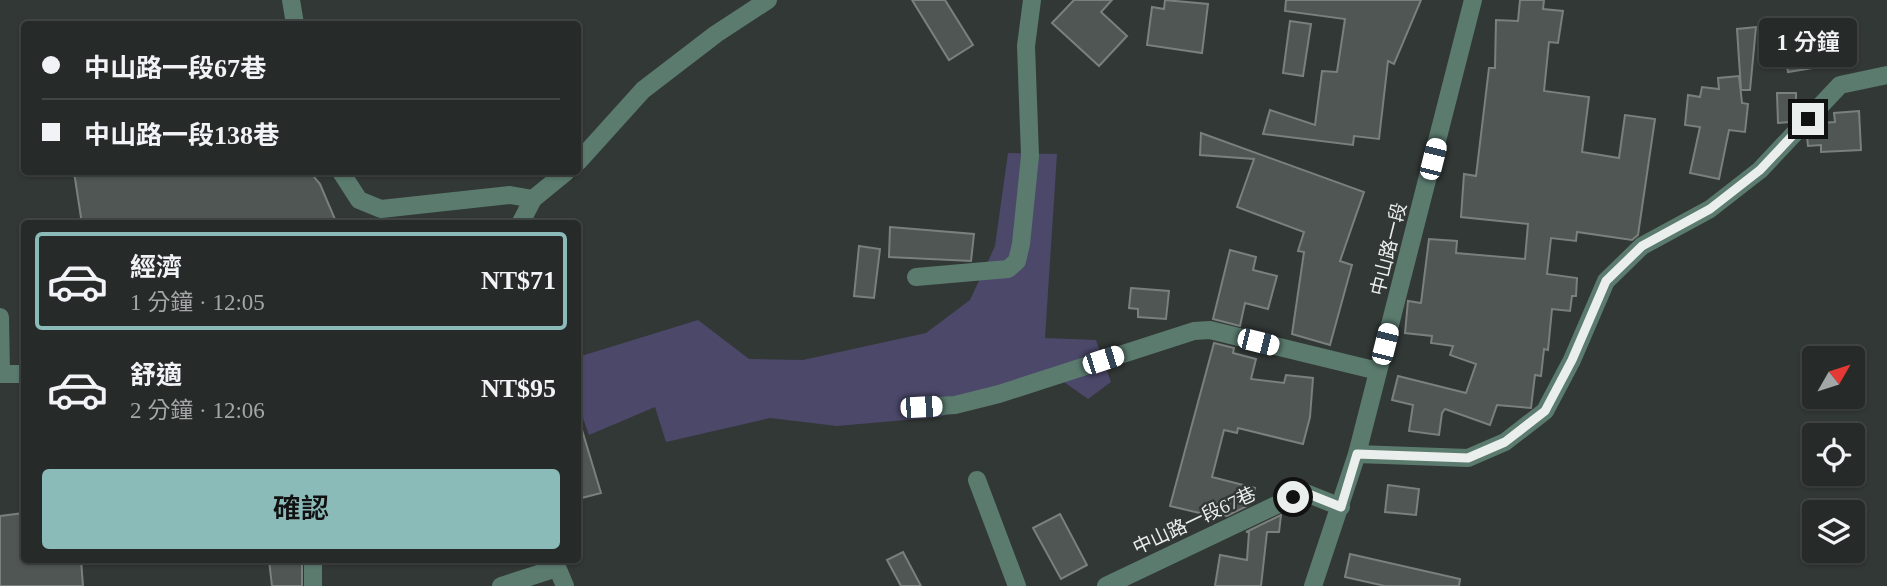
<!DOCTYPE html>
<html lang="zh-TW">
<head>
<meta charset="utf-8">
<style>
	body { margin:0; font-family:"Times New Roman","Noto Sans TC",serif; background:#2e3230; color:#f1f3f6; height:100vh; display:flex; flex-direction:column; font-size:26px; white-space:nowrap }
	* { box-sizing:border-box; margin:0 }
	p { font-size:23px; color:#a4a7a8 }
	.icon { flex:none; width:38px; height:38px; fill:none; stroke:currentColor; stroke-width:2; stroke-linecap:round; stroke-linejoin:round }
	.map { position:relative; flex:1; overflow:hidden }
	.side { position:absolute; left:21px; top:220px; width:560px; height:343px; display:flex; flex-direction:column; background:#262a28; border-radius:7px; box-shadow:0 2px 5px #0004,0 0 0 2px #424645 }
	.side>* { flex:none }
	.banner { position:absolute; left:21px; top:21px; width:560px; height:154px; border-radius:7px; box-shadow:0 2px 5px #0004,0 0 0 2px #424645; display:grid; align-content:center; height:154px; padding:0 21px; background:#262a28 }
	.needle { width:46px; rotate:51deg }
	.buttons { position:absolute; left:1802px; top:346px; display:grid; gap:14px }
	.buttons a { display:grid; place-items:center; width:63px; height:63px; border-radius:7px; background:#262a28; box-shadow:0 2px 5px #0004,0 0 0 2px #424645; font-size:35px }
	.end { position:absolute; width:32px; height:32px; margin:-16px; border:9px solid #eaeeec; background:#111; box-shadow:0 0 0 4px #111 }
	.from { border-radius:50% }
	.bubble { position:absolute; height:49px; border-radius:7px; background:#262a28; box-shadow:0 2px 5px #0004,0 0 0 2px #424645; font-size:23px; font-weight:600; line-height:49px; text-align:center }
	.car { position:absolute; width:21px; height:42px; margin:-21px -10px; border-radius:9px; box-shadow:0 0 5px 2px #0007; background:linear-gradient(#fff 24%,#345 0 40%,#fff 0 76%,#345 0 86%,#fff 0) }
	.banner b { display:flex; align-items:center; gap:24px; height:66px; font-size:26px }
	.banner b+b { border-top:2px solid #424645 }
	.banner i { width:18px; height:18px; background:#f1f3f6 }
	ul { padding:12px 0 0; list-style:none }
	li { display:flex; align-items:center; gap:21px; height:98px; margin:0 14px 10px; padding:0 7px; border:4px solid transparent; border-radius:7px }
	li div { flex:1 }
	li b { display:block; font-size:26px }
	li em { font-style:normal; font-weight:600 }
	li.selected { border-color:#8bbbb9 }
	li>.icon { width:63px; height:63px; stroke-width:1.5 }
	.action { display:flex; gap:14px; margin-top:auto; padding:14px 21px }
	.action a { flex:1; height:80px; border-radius:7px; background:#8bbbb9; color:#111; font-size:28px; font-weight:600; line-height:80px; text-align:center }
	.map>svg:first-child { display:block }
	.green { fill:#4c486a }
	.building { fill:#4f5653; stroke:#79807d; stroke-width:2 }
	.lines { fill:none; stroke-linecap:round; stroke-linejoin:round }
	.minor { stroke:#5b7b6f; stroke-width:18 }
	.route { stroke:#eaeeec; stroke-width:9 }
	.labels { text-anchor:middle; stroke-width:5; stroke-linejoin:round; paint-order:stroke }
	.street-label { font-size:19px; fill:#eaeeec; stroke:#323836 }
</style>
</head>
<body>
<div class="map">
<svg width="1887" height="586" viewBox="0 0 1887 586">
	<rect width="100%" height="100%" fill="#323836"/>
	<polygon class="green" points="1008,153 1057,154 1045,338 1096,340 1111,382 1088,399 1057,377 940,417 837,426 770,418 666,442 655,407 589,435 578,404 578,357 698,320 749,359 803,360 926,333 970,300 995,246"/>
	<g class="building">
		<polygon points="912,0 945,0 973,45 949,60"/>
		<polygon points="1074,0 1112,0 1101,12 1127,36 1099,66 1052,23"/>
		<polygon points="1165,0 1208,4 1202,53 1147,45 1152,7 1164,9"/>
		<polygon points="1286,0 1421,0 1394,64 1388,61 1379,139 1354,136 1353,145 1263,134 1270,110 1315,125 1322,71 1337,72 1345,19 1285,11"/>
		<polygon points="1520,0 1544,0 1543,9 1563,11 1558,43 1549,42 1544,91 1589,97 1582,152 1619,158 1625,115 1655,119 1638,235 1632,240 1577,232 1576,241 1551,238 1547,274 1577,278 1576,296 1572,296 1570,311 1552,309 1548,350 1544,349 1541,376 1535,375 1531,408 1497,405 1490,425 1445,409 1442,413 1439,435 1409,431 1413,405 1392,400 1398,376 1466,393 1476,364 1450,355 1453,346 1431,343 1432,336 1405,333 1408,301 1421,303 1429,239 1457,241 1456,253 1525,259 1528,224 1461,217 1464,174 1476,176 1489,68 1495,68 1496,20 1518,21"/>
		<polygon points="1290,21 1311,24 1303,76 1283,73"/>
		<polygon points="1756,27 1750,90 1741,90 1737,29"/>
		<polygon points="1807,28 1813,68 1788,72 1786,59 1777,59 1776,32"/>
		<polygon points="1739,76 1742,103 1748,104 1745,132 1729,130 1719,179 1690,173 1700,127 1685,125 1688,95 1700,97 1702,87 1719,89 1718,78"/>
		<polygon points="1777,93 1796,93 1796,115 1789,122 1778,123"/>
		<polygon points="1859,111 1861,150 1821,152 1821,145 1808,146 1807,136 1820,123 1835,122 1834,113"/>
		<polygon points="1201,133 1364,192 1340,261 1352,265 1330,345 1292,334 1304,252 1298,251 1304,232 1237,207 1254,159 1200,155"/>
		<polygon points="74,172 310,172 320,184 337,224 82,224"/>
		<polygon points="890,227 974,234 971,261 889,257"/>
		<polygon points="859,246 880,249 874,298 854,296"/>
		<polygon points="1230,250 1256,257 1253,270 1277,276 1268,309 1245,303 1240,326 1213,319"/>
		<polygon points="1131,288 1169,291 1166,319 1138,317 1138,309 1129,308"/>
		<polygon points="1214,343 1234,348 1233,353 1256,359 1251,379 1284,383 1286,375 1313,378 1310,417 1303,444 1238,428 1237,433 1224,430 1212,477 1255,488 1251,504 1227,516 1209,512 1208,515 1170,506"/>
		<polygon points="578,430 582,430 601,493 578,499"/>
		<polygon points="1388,485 1419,489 1416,515 1385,512"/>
		<polygon points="24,513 24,560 81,560 83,586 0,586 0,516"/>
		<polygon points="1060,514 1087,565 1061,579 1033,528"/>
		<polygon points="1281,515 1279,532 1267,532 1261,586 1215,586 1220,555 1247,560 1249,532 1246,532"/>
		<polygon points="903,552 921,586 901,586 887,560"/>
		<polygon points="1350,554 1460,579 1459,586 1385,586 1345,577"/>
		<polygon points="269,560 302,560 302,586 272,586"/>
	</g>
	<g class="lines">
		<g class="minor">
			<polyline points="291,0 295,24"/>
			<polyline points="578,162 643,90 716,34 768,0"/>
			<polyline points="341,172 359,200 381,209 510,195 533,199"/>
			<polyline points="520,224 533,199 566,172"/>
			<polyline points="916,277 1008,269 1017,261 1021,244 1030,156 1026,46 1032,0"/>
			<polyline points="0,317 1,374 24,374"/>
			<polyline points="921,407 955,405 999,394 1194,331 1210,330 1378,371"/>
			<polyline points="1357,454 1468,458 1505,442 1545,411 1572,360 1606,281 1642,246 1710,209 1760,170 1840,85 1887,75"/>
			<polyline points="977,480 1017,586"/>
			<polyline points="554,560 565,586"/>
			<polyline points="313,586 313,560"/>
			<polyline points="501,586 557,568"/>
			<polyline points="1106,586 1293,497 1306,493 1341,507"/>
			<polyline points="1313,586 1357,454 1473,0"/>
		</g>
	</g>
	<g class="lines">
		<polyline class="route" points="1293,497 1306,493 1341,507 1357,454 1468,458 1505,442 1545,411 1572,360 1606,281 1642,246 1710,209 1760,170 1808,119"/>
	</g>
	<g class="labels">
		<g class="street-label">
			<text transform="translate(1388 249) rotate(-76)" y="7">中山路一段</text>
			<text transform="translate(1194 520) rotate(-25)" y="7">中山路一段67巷</text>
		</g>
	</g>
</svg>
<div class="buttons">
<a><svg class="needle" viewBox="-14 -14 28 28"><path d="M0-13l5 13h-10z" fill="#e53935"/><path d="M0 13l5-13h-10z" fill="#a4a7a8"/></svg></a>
<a><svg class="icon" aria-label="locate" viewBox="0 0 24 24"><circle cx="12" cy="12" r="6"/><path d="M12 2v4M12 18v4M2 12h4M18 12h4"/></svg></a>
<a><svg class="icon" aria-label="layers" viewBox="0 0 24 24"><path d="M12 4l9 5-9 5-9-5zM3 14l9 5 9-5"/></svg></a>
</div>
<i class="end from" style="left:1293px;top:497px"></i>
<i class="end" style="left:1808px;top:119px"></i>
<div class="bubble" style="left:1759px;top:18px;width:98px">1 分鐘</div>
<i class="car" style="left:1433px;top:159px;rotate:14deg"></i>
<i class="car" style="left:1258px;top:342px;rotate:104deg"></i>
<i class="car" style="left:1385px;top:344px;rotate:14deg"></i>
<i class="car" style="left:1103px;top:360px;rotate:72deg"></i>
<i class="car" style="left:921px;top:407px;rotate:87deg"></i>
<div class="banner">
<b><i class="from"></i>中山路一段67巷</b>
<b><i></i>中山路一段138巷</b>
</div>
<section class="side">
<ul>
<li class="selected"><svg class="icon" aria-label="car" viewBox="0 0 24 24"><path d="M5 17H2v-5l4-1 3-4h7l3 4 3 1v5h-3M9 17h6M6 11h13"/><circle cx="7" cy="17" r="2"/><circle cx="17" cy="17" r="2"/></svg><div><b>經濟</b><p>1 分鐘 · 12:05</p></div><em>NT$71</em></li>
<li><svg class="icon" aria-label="car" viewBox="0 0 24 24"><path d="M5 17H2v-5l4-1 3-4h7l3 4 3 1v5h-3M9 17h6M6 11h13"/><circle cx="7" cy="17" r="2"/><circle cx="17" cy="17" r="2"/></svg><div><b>舒適</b><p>2 分鐘 · 12:06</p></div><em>NT$95</em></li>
</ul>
<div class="action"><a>確認</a></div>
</section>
</div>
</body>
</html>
